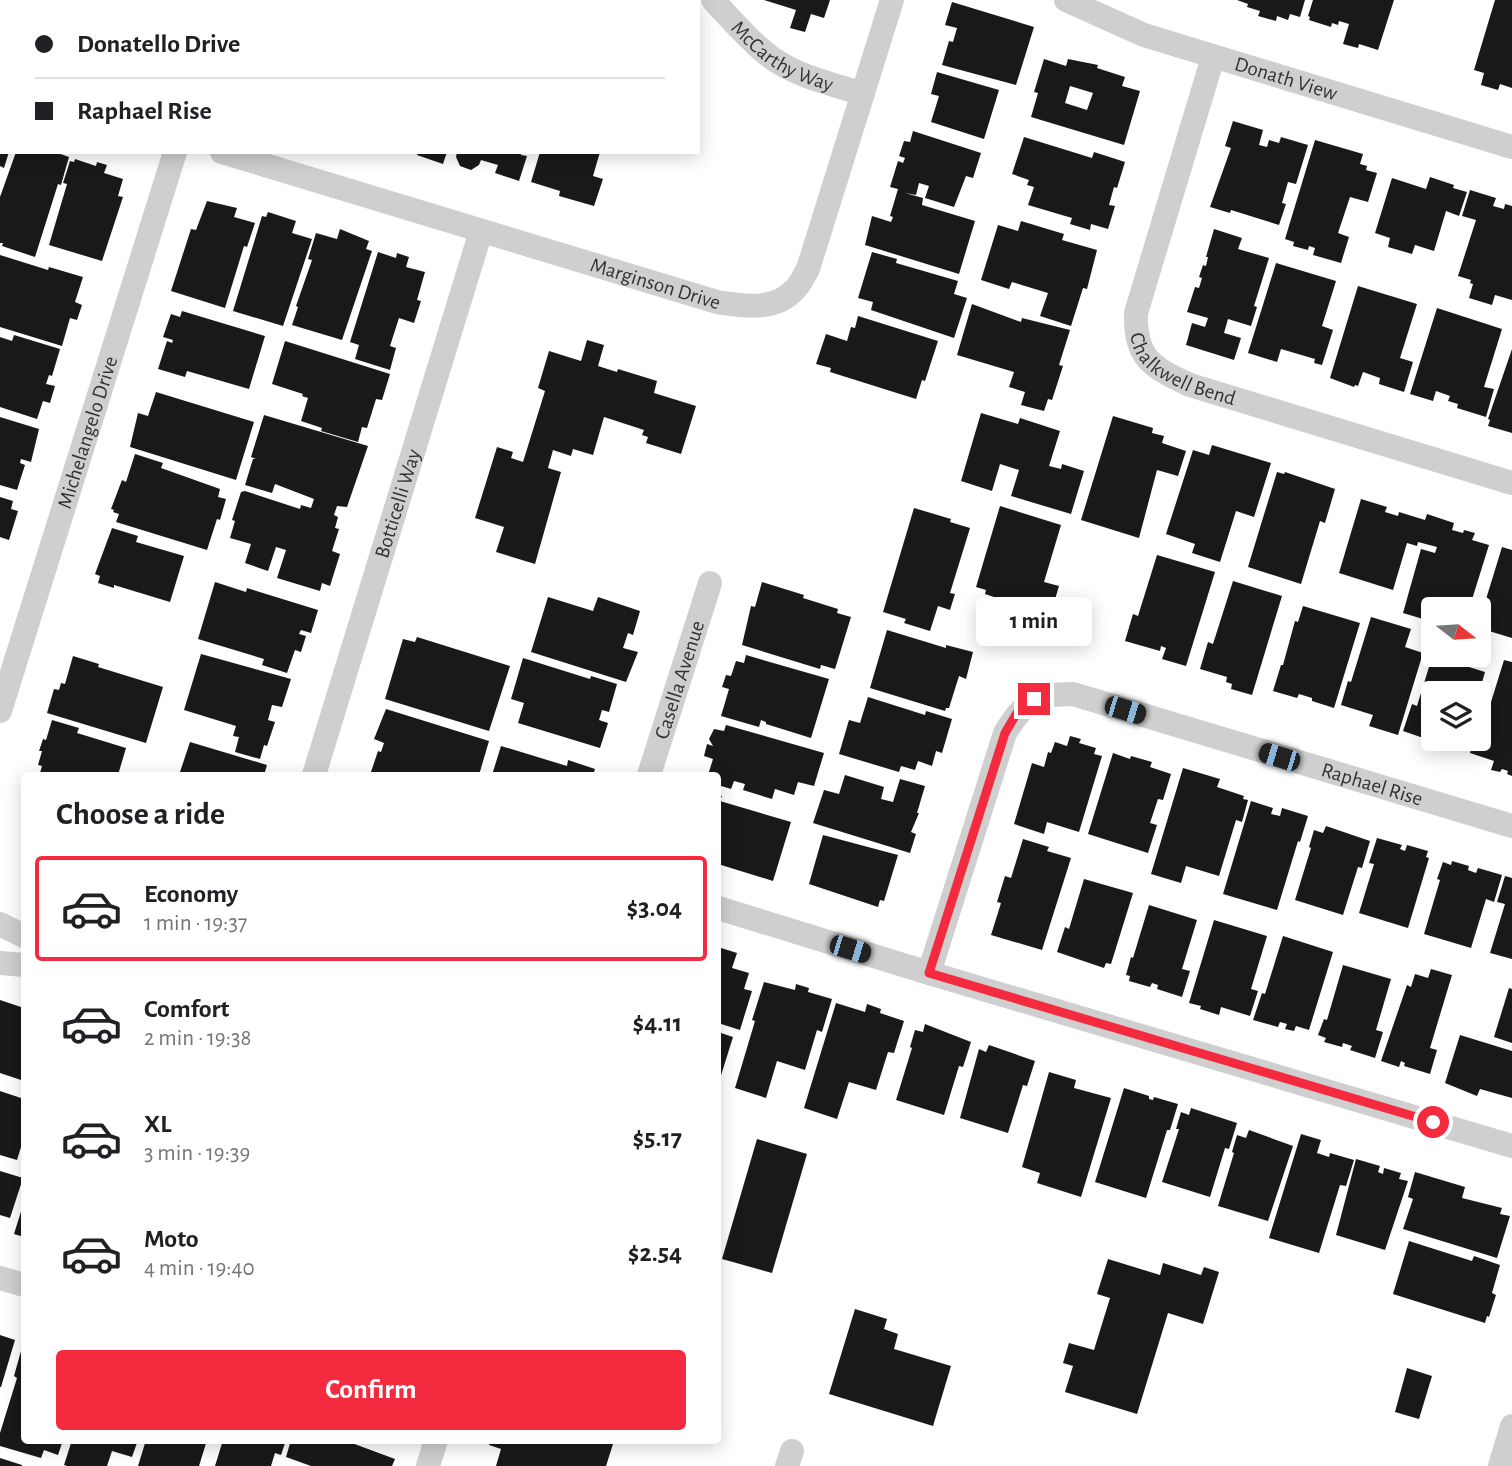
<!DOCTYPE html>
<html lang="en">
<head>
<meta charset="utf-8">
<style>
	body { margin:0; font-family:"Alegreya Sans",sans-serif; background:#f2f2f2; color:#202124; height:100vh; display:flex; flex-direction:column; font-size:26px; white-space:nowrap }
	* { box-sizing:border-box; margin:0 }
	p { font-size:23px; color:#757577 }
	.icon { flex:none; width:38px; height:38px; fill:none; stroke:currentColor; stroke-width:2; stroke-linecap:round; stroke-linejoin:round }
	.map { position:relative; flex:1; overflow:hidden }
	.drawer { position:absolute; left:21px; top:772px; width:700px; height:672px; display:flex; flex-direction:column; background:#fff; border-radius:7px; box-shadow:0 4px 18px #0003 }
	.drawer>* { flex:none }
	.banner { position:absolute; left:0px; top:0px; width:700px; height:154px; box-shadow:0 4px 18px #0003; display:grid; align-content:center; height:154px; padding:0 35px; background:#fff }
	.needle { width:46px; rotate:107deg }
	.buttons { position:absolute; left:1421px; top:597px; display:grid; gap:14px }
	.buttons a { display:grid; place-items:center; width:70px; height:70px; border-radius:7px; background:#fff; box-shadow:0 4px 18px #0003; font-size:35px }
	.end { position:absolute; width:32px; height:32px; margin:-16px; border:9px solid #f42a3e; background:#fff; box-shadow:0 0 0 4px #fff }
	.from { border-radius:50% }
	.bubble { position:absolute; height:49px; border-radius:7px; background:#fff; box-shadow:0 4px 18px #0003; font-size:23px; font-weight:700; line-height:49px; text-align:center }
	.car { position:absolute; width:21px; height:42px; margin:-21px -10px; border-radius:9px; box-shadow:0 0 5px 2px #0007; background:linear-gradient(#222 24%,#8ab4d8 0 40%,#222 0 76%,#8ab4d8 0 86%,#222 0) }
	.banner b { display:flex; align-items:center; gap:24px; height:66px; font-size:26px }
	.banner b+b { border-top:2px solid #e0e0e0 }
	.banner i { width:18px; height:18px; background:#202124 }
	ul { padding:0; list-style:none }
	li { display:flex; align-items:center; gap:21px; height:105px; margin:0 14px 10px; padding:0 21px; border:4px solid transparent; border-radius:7px }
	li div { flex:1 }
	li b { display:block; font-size:26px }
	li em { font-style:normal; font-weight:700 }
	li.current { border-color:#f42a3e }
	li>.icon { width:63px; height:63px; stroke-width:1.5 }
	h2 { padding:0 35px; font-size:32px; line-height:84px }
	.action { display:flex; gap:14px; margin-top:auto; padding:14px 35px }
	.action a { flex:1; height:80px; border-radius:7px; background:#f42a3e; color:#fff; font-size:28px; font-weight:700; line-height:80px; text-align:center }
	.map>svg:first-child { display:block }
	.water { fill:#cce3f0 }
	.building { fill:#191919; fill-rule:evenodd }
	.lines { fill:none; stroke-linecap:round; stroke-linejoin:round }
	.minor { stroke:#cfcfcf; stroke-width:24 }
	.route { stroke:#f42a3e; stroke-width:9 }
	.labels { text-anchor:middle; stroke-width:7; stroke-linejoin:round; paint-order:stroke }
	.street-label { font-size:21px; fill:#323232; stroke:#fff }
</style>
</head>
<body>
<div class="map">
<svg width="1512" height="1466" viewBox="0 0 1512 1466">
	<rect width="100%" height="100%" fill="#fff"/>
	<polygon class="water" points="0,0 102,0 2,2 2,44"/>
	<g class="building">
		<polygon points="764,0 830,0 824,18 811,14 805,32 790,28 796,10"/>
		<polygon points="1237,0 1305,0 1300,17 1290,14 1288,20 1277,16 1276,21 1258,16 1260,11 1247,7 1248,4"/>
		<polygon points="1313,0 1394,0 1378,50 1359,44 1358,48 1343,44 1349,24 1339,21 1338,25 1332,23 1331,27 1309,20 1310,17 1308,16"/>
		<polygon points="1495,0 1512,0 1512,88 1500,84 1498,90 1481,85 1484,73 1474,70"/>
		<polygon points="952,2 1034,27 1016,85 942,65 949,41 953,42 957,28 945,25"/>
		<path d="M1044,59L1066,66L1068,59L1098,65L1097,68L1125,77L1122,86L1140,91L1124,145L1031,117L1038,93L1034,92ZM1070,86L1093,93L1087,110L1065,103Z"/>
		<polygon points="937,72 999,90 984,139 931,122 939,96 931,94"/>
		<polygon points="1233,121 1263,130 1259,145 1267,147 1269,140 1279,143 1281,137 1308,145 1296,184 1288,182 1282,203 1286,204 1279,225 1231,210 1230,213 1210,207 1231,148 1225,146"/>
		<polygon points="913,131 981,153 973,178 966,176 954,207 925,198 929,186 919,183 916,195 905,193 923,198 922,205 975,221 959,274 865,245 872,216 891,222 893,217 890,216 898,189 890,187 898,161 903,163 905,158 899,156 904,141 910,142"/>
		<polygon points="1024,137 1092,158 1094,152 1125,162 1117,188 1114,187 1109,205 1115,206 1108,229 1091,224 1090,230 1070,224 1072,218 1028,205 1034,187 1027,185 1029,180 1012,174"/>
		<polygon points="1315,140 1363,154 1360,164 1367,166 1366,170 1377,173 1368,202 1350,197 1338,233 1349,237 1341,263 1313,255 1315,248 1309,246 1308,250 1293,246 1294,242 1285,239"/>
		<polygon points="0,152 9,152 4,168 0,166"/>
		<polygon points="16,152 55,152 69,157 61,185 58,184 35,257 2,246 3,243 0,243 0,197"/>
		<polygon points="418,152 447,152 443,164 417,155"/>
		<polygon points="457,152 522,152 521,155 527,156 519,181 495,173 498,165 481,160 479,165 471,170 460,166 456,157"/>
		<polygon points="540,152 600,152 593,176 603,179 594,206 559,196 560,191 531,182"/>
		<polygon points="75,159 96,166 97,162 107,165 104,173 123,179 118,196 123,197 102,261 49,245 67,184 63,183 70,161 74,162"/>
		<polygon points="1430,177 1454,185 1453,188 1467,192 1459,216 1446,211 1434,251 1415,245 1412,254 1388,247 1390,238 1375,233 1392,178 1426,189"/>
		<polygon points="1470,190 1496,198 1493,206 1504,209 1505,204 1512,206 1512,300 1495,295 1492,305 1469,298 1473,284 1470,283 1471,280 1458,276 1476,220 1462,216"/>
		<polygon points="207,201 237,208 234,217 255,223 247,247 244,246 225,308 171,291 191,229 196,230"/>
		<polygon points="268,212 296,221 292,233 312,239 283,326 233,311 262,216 266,217"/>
		<polygon points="1021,221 1064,234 1062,240 1097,250 1087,289 1083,288 1071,326 1040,316 1048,293 1012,282 1009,289 981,280 998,225 1018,231"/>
		<polygon points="340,229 369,241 366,249 372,251 342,340 292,325 298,307 296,306 312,260 308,259 316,233 337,239"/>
		<polygon points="1214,229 1242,238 1238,249 1269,258 1254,306 1257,307 1251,326 1228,319 1224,333 1241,338 1234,360 1186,345 1192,323 1205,327 1208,318 1187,312 1195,287 1199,288 1202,278 1199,277 1203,265 1206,266 1208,257 1206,257"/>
		<polygon points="378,252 396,258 397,253 409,257 406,267 425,272 417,300 421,301 414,323 399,318 390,346 396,348 390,370 355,359 359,345 350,342"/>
		<polygon points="872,252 897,259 896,263 958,281 954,294 967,298 954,338 871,310 873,302 858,298"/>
		<polygon points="0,255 48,270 49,267 83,277 75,302 82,305 77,320 70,318 62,346 0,327"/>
		<polygon points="1276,263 1336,281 1322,326 1333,330 1322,365 1314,363 1315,359 1281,349 1277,362 1248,353"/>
		<polygon points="1358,286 1417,304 1400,358 1413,362 1404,392 1379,384 1380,378 1363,372 1358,386 1355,385 1354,387 1330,378"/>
		<polygon points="972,304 1021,322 1022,318 1070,330 1059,365 1063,366 1052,400 1048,399 1044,411 1021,405 1025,392 1009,387 1014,372 957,355"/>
		<polygon points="1437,308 1502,329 1484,387 1494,389 1486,417 1457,408 1458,404 1448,401 1450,396 1436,391 1433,401 1410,394"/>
		<polygon points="182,311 265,336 249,389 187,371 185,377 158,369 167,341 172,343 173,340 163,337 171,314 180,317"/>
		<polygon points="858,316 938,341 925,381 922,380 916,399 830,372 831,368 816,364 826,334 847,341 851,327 855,328"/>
		<polygon points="14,335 60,349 52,376 49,375 46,384 55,386 50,403 43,401 37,419 0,407 0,337 12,341"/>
		<polygon points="587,340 604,345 598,366 617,372 618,369 657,381 654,393 696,406 681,454 646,443 648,437 642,435 644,430 604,417 593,455 573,449 571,456 553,450 548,468 561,472 535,564 496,552 504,527 475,518 497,447 513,452 511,458 523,462 545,391 538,388 549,351 581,361"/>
		<polygon points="285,341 390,374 382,400 376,399 367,428 362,427 358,442 321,431 322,428 301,421 308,398 302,396 303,394 272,384"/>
		<polygon points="1512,349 1512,433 1488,426 1490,420 1488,419"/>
		<polygon points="156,392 254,422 236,480 130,447 138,413 148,416"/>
		<polygon points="981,413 1018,424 1020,418 1060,431 1049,466 1061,469 1062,464 1084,471 1071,514 1011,496 1019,470 1000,464 992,491 961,481"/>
		<polygon points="264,415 368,446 347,507 337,506 334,515 338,517 335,528 339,529 332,551 340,554 330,586 322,583 320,591 277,578 286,550 276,547 268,571 245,563 251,544 230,538 235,521 232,520 241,492 245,491 300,509 301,505 311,508 314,499 275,484 272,493 245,485 253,459 256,459 251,457"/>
		<polygon points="1113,416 1153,428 1152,433 1164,436 1162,443 1186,451 1178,476 1157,470 1139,538 1081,520"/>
		<polygon points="0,417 39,429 31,462 21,459 20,463 25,465 17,490 0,485"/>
		<polygon points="1212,445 1271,463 1254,517 1236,511 1220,562 1192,553 1195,544 1166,534 1193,450 1209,455"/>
		<polygon points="135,454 163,463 161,468 220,489 218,497 226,499 220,520 217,519 207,550 116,522 119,514 113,512 114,510 111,509 122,480 126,482"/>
		<polygon points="1277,472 1284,474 1285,472 1335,489 1325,523 1320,521 1301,584 1248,567"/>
		<polygon points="0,497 13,501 11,509 18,511 9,540 0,537"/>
		<polygon points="1361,499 1387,507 1385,512 1398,516 1399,512 1425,520 1427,514 1454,523 1452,530 1463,533 1464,530 1475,533 1472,540 1489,545 1469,609 1433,609 1433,622 1403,613 1421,549 1435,553 1437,547 1418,542 1417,546 1407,543 1393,590 1339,573"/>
		<polygon points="1000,506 1061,525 1044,582 1059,586 1050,616 1024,608 1025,602 1013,599 1012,603 985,594 986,590 976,587"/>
		<polygon points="914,508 951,519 950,522 970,528 950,593 955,594 950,610 938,606 930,631 904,623 906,619 883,612"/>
		<polygon points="112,528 138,536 136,542 184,556 170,602 114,585 114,588 98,583 100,576 95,574"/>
		<polygon points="1502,547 1512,550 1512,638 1479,628 1479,622"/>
		<polygon points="1157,555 1215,572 1186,666 1162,659 1166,648 1161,646 1160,651 1125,641 1133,614 1138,616"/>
		<polygon points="1233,581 1282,596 1252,695 1231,689 1232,684 1226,682 1227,677 1200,669 1208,642 1213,644"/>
		<polygon points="215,582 246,592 247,588 318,610 311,633 301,630 299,634 306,636 301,652 295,650 287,673 262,665 264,659 198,639"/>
		<polygon points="762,582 804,595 803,598 838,609 837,613 851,617 835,669 821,665 820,669 742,645 751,606 755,607"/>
		<polygon points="548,597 593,611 598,597 640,611 633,635 628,633 623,648 638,652 626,682 531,652"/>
		<polygon points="1303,606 1360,623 1334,708 1312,701 1312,698 1299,694 1297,698 1273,691 1281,665 1283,665 1295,621 1298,622"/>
		<polygon points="1371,617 1411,629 1405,647 1423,653 1398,735 1369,726 1373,715 1341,705 1348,681 1351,682"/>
		<polygon points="887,630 946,648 946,645 973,652 966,679 959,676 949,708 946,708 945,711 870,688"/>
		<polygon points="417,637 510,666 489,731 385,699 403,639 415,642"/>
		<polygon points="201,654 291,679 282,707 272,705 268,720 275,722 267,746 264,745 260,759 235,752 239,737 233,736 236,726 184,710"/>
		<polygon points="1433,654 1473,655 1469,667 1485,672 1479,693 1433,693 1433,738 1465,738 1461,751 1403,731 1412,704 1417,706"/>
		<polygon points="746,655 829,679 811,738 766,724 766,722 761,720 759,727 721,716 729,689 722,687 726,675 731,676 736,661 744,663"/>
		<polygon points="73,656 99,664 98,667 163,687 146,743 47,713 54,689 59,690 61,683 65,684"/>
		<polygon points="523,658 590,679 591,676 617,684 609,712 602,710 599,720 608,723 600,748 518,723 524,703 511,699"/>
		<polygon points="1504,660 1512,662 1512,776 1507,774 1508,771 1502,769 1500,772 1491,770 1494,761 1470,753 1474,738 1479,738 1479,727 1483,728"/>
		<polygon points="868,697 925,715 926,711 952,719 942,753 936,751 932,766 918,761 915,770 901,766 899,772 839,754 849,720 860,723"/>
		<polygon points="386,709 489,741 479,775 465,773 464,775 370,775 378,751 381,752 384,743 374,739"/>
		<polygon points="52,720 79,728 77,733 126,748 118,775 46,775 40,773 42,766 38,765 42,751 39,751 43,739 46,740"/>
		<polygon points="726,725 824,753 814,786 798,782 794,795 775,789 772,799 743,790 745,784 734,781 731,789 718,785 718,775 708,775 713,759 704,756 707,744 713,746 709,739 714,729 724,731"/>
		<polygon points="1070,736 1081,739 1079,743 1096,748 1094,754 1102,756 1079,832 1047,822 1044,834 1014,824 1032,763 1044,767 1048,752 1051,753 1055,742 1067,746"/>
		<polygon points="190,742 267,765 264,775 179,775"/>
		<polygon points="501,746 567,766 568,760 595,769 593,775 492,775"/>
		<polygon points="1113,753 1130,759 1131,756 1152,762 1150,767 1171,774 1163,800 1158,799 1150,823 1157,825 1148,853 1088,834"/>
		<polygon points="1183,768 1220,779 1217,787 1244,796 1243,799 1248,800 1242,822 1236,820 1219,876 1186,866 1181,883 1151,874"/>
		<polygon points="845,775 884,787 881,799 893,802 900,779 925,786 917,813 919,813 911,832 916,834 910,853 813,823 824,790 839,794"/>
		<polygon points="718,795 722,796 720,801 791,822 773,881 718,864"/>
		<polygon points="1251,801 1273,808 1271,814 1280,816 1282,808 1308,816 1300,842 1298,841 1277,910 1223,894"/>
		<polygon points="1326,826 1370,841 1362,868 1358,867 1343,915 1295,900 1311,848 1309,847 1314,830 1323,833"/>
		<polygon points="823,835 898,855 884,901 880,900 878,907 809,884"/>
		<polygon points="1377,838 1402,845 1400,849 1405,851 1407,845 1428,851 1426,857 1429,858 1408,928 1359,913 1374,864 1369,863"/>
		<polygon points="1023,839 1049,847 1047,851 1071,858 1042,950 991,935 1001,903 997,902 1005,876 1011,878"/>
		<polygon points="1452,861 1469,866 1468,870 1476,873 1478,868 1502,875 1494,902 1486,899 1471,948 1424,934 1440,880 1437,879 1443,862 1451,865"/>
		<polygon points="1505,876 1512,878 1512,959 1490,953 1505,904 1497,902"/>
		<polygon points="1084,879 1133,893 1111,964 1106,963 1104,968 1057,952 1065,927 1069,929"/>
		<polygon points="1149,905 1197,920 1182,969 1190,971 1182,997 1157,989 1158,985 1152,983 1150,987 1129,981 1130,976 1126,975 1131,957 1133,958"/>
		<polygon points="1214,920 1267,936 1251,989 1258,991 1250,1016 1221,1007 1219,1015 1200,1009 1201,1006 1189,1003"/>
		<polygon points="1283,936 1333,952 1309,1030 1296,1026 1294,1031 1285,1029 1287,1024 1280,1022 1278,1027 1253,1020 1262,993 1265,994"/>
		<polygon points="718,947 737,953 732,968 749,973 744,989 752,991 740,1030 718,1023"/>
		<polygon points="1343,965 1391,979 1376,1030 1383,1032 1375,1058 1350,1050 1352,1046 1343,1043 1342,1047 1324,1042 1326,1038 1318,1035 1324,1019 1327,1020"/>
		<polygon points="1431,969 1452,975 1430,1048 1437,1050 1430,1074 1404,1066 1405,1063 1401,1061 1399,1067 1381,1061 1407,985 1411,987 1415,974 1428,978"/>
		<polygon points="764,982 795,990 796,984 809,988 808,992 832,999 822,1032 817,1030 805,1070 777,1061 766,1098 735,1088 755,1021 752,1020"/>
		<polygon points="1509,988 1512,989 1512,1043 1494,1037"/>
		<polygon points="0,1000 24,1008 22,1025 24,1026 24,1081 0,1073"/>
		<polygon points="836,1003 865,1012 867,1004 881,1009 880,1013 904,1021 894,1053 888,1052 876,1090 849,1082 837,1119 804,1108"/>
		<polygon points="925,1024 971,1042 963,1067 959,1066 944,1115 896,1100 912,1048 910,1047 915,1030 923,1032"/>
		<polygon points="718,1032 733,1037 718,1085"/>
		<polygon points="1460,1035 1512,1051 1512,1098 1480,1089 1477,1096 1445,1083"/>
		<polygon points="989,1045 1035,1061 1027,1086 1023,1085 1008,1133 960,1118 979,1049 986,1052"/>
		<polygon points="1049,1072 1076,1080 1074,1088 1111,1098 1081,1197 1037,1183 1040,1173 1022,1167"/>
		<polygon points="1124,1088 1149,1096 1149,1099 1153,1100 1154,1097 1178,1104 1170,1130 1167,1130 1146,1198 1095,1182"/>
		<polygon points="0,1091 24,1099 24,1148 21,1147 17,1160 0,1155"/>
		<polygon points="1191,1108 1237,1123 1229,1149 1225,1148 1210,1197 1162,1182 1179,1129 1176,1129 1181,1112 1189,1115"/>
		<polygon points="1249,1130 1293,1146 1268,1221 1218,1206 1234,1153 1232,1152 1237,1135 1246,1138"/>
		<polygon points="1301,1134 1321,1140 1317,1153 1329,1157 1330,1153 1354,1160 1346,1186 1340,1185 1319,1253 1269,1238"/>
		<polygon points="757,1139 807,1154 772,1273 722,1259"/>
		<polygon points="1356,1159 1380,1166 1378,1172 1383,1174 1384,1168 1401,1173 1399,1179 1408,1181 1385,1250 1336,1235"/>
		<polygon points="0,1171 23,1178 10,1218 0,1215"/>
		<polygon points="1415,1172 1465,1187 1462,1198 1502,1208 1500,1214 1510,1216 1497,1258 1403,1229 1413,1199 1408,1197"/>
		<polygon points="24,1202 24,1237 14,1234"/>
		<polygon points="1409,1241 1472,1261 1474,1256 1500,1265 1492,1293 1496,1295 1489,1317 1487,1316 1485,1323 1393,1294"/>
		<polygon points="1108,1259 1160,1275 1163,1263 1201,1275 1204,1267 1219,1272 1203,1324 1168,1313 1137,1414 1065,1392 1073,1366 1063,1363 1069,1343 1094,1350 1110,1298 1097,1294"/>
		<polygon points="855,1309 887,1319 884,1329 898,1334 894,1349 951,1366 933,1426 829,1394"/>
		<polygon points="0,1335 15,1340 1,1387 0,1387"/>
		<polygon points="21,1351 24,1352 24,1440 63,1440 58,1455 44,1450 41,1458 0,1446 0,1433 17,1378 14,1376"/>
		<polygon points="1407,1368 1432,1376 1419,1419 1395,1412"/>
		<polygon points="72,1440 138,1440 132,1457 112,1451 107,1466 67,1466 64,1465"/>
		<polygon points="146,1440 207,1440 199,1466 138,1466"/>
		<polygon points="223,1440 286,1440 281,1455 275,1453 271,1466 215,1466"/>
		<polygon points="291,1440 349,1440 349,1442 395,1459 392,1466 311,1466 286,1457"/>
		<polygon points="490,1440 601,1440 613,1444 606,1466 496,1466 501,1449 489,1445"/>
		<polygon points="0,1458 22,1465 22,1466 0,1466"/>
	</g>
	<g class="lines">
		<g class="minor">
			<path id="s1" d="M713,0C729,17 745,36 763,51C790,75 829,83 863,94"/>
			<path id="s2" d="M1066,0L1144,35L1512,147"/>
			<polyline points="222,2 222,0"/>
			<path id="s3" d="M1213,57L1136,313C1135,358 1151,367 1190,385L1512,483"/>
			<polyline points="0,82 2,83"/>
			<path id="s4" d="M222,152L717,302C744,306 776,312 796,288C801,283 804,275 808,269L892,0"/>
			<path id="s5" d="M0,711L175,152"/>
			<path id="s6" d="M314,775L481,231"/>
			<path id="s7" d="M649,775L710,583"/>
			<polyline points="718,908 929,973 1512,1146"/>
			<polyline points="0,924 24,936"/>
			<polyline points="0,963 24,965"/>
			<path id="s8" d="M929,973L1005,733C1024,702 1035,694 1073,694L1512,826"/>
			<polyline points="0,1278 24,1285"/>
			<polyline points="428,1466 436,1440"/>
			<polyline points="787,1466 792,1451"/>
			<polyline points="1500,1466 1512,1426"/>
		</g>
	</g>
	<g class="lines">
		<polyline class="route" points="1034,699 1018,711 1005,733 929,973 1433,1122"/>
	</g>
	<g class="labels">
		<g class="street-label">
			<text dy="7" stroke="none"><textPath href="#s1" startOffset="91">McCarthy Way</textPath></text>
			<text dy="7" stroke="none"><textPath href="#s2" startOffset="234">Donath View</textPath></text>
			<text dy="7" stroke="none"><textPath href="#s4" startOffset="453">Marginson Drive</textPath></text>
			<text dy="7" stroke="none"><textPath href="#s3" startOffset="350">Chalkwell Bend</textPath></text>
			<text dy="7" stroke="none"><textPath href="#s5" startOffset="292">Michelangelo Drive</textPath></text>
			<text dy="7" stroke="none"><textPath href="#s6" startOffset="284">Botticelli Way</textPath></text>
			<text dy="7" stroke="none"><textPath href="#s7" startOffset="100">Casella Avenue</textPath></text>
			<text dy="7" stroke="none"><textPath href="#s8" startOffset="648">Raphael Rise</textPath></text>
		</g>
	</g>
</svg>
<div class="buttons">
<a><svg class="needle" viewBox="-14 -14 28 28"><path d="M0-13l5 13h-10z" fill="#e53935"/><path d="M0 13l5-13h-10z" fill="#757577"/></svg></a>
<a><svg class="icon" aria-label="layers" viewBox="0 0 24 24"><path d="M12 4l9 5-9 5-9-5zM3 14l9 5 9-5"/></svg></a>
</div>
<i class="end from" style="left:1433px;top:1122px"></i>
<i class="end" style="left:1034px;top:699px"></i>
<div class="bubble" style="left:976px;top:597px;width:116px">1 min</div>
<i class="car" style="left:1125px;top:710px;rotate:107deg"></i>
<i class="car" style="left:1279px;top:757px;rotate:287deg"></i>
<i class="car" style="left:850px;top:949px;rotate:107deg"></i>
<div class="banner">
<b><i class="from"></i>Donatello Drive</b>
<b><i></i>Raphael Rise</b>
</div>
<section class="drawer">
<h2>Choose a ride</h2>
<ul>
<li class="current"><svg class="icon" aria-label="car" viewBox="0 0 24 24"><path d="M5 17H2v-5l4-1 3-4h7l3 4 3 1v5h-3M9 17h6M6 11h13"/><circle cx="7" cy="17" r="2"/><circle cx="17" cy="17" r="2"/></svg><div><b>Economy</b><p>1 min · 19:37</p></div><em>$3.04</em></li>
<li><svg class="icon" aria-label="car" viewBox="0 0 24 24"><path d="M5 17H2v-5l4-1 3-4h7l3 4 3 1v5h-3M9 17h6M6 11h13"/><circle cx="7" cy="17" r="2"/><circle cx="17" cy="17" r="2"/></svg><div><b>Comfort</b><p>2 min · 19:38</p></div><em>$4.11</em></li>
<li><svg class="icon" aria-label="car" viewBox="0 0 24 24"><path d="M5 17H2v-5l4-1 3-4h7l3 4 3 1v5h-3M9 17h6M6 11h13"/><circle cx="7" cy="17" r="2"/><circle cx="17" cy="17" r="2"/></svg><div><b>XL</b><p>3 min · 19:39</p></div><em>$5.17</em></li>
<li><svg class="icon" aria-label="car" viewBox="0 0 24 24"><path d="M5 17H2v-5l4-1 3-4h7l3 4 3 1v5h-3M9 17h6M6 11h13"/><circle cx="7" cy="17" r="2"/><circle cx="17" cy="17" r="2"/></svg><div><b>Moto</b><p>4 min · 19:40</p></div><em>$2.54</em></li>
</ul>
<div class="action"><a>Confirm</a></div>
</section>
</div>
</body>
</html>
